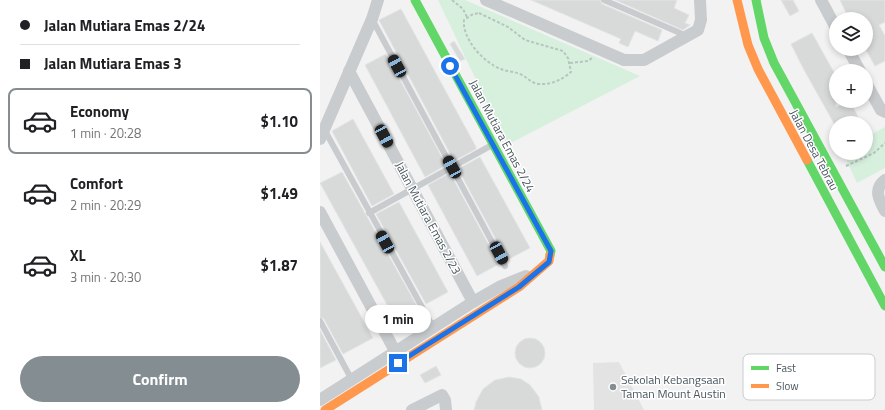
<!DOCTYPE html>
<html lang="en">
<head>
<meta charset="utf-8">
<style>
	body { margin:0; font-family:"Titillium Web",sans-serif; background:#f6f6f6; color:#202124; height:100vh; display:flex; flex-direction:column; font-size:15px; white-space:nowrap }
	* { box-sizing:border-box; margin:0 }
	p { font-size:13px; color:#757577 }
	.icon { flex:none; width:22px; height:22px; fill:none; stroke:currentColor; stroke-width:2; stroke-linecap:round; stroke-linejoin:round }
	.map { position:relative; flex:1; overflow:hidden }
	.details { display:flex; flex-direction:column; background:#fff; width:320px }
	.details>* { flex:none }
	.hud { display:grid; align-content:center; height:88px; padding:0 20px; background:#fff }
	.controls { position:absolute; left:509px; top:12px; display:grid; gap:8px }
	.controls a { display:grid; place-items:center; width:44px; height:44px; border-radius:50%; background:#fff; box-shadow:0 2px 6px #0003; font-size:20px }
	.end { position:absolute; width:18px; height:18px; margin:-9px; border:5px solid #1a73e8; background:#fff; box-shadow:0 0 0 2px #fff }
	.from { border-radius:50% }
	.bubble { position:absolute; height:28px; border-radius:14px; background:#fff; box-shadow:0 2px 6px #0003; font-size:13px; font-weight:700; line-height:28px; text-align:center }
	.car { position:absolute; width:12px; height:24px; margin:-12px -6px; border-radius:5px; box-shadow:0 0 3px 1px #0007; background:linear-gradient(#222 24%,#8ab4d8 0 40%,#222 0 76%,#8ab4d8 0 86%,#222 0) }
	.hud b { display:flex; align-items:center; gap:14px; height:38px; font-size:15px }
	.hud b+b { border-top:1px solid #e0e0e0 }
	.hud i { width:10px; height:10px; background:#202124 }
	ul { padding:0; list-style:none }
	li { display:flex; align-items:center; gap:12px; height:66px; margin:0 8px 6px; padding:0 12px; border:2px solid transparent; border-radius:8px }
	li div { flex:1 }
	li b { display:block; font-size:15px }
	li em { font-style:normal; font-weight:700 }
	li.selected { border-color:#848d92 }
	li>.icon { width:36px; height:36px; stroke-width:1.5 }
	.button { display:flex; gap:8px; margin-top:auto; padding:8px 20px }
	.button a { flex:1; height:46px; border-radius:24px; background:#848d92; color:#fff; font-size:16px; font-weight:700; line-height:46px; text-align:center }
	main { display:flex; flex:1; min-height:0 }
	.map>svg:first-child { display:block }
	.education { fill:#e4e3e4 }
	.green { fill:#d7f0de }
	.building { fill:#d8dada; stroke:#e3e4e5 }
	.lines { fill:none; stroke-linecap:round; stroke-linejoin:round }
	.path { stroke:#b8c4bf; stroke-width:2; stroke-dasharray:3 2; stroke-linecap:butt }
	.lane { stroke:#c9ccce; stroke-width:6 }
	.street { stroke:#c9ccce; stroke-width:12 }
	.fast { stroke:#63d668; stroke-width:9 }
	.slow { stroke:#ff974d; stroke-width:9 }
	.route { stroke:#1a73e8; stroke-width:5 }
	.poi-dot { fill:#848d92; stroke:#fff; stroke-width:1.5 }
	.labels { text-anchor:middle; stroke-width:3; stroke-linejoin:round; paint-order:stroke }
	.street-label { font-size:12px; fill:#49565e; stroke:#fff }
	.poi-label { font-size:12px; fill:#49565e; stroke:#fff; text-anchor:start }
	.key { fill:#fff; stroke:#c8cccf; stroke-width:1 }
	.key-label { font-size:11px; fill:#49565e }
</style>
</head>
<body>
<main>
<section class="details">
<div class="hud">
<b><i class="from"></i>Jalan Mutiara Emas 2/24</b>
<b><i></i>Jalan Mutiara Emas 3</b>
</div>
<ul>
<li class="selected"><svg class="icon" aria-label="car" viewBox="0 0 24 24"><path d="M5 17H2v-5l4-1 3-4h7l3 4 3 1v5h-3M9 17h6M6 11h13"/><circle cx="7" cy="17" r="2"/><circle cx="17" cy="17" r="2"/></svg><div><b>Economy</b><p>1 min · 20:28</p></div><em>$1.10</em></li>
<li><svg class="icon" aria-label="car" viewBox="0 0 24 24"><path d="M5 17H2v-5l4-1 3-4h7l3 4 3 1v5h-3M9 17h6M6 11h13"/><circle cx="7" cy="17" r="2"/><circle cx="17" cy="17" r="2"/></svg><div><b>Comfort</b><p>2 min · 20:29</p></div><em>$1.49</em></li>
<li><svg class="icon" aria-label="car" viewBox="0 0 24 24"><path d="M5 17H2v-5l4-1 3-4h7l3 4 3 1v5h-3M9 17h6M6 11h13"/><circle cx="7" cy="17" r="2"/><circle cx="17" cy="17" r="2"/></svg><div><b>XL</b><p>3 min · 20:30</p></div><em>$1.87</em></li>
</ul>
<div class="button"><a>Confirm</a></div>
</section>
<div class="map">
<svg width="565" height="410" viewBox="0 0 565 410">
	<rect width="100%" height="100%" fill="#f2f2f2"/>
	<polygon class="education" points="299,362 324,410 274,410 273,363"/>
	<g class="green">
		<polygon points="118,0 145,0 320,76 187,145"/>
		<polygon points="565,127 565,168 537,183 523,153 546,153 546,137"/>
	</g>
	<g class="building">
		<polygon points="211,0 280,0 282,4 342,30 338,41 315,31 308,47 299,43 301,39"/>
		<polygon points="295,0 357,0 354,8 369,15 365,23 370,25 363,30"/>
		<polygon points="461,0 473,0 479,11 470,16"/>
		<polygon points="520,0 565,0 565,22 559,25 565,36 565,61 555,66 546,50 546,19 529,19"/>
		<polygon points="81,9 156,147 156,149 134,161 59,20"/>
		<polygon points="492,33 516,76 516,107 530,101 541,123 516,123 516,127 483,68 471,44"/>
		<polygon points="134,41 145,59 140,61 130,44"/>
		<polygon points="66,54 126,165 105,177 45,65"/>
		<polygon points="33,119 74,194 52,206 12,131"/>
		<polygon points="160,157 210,248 187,260 138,169"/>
		<polygon points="22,172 98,308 76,321 0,183"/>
		<polygon points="130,173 179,264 157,276 108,185"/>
		<polygon points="79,202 128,292 106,304 56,214"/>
		<polygon points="0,242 53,338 23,354 4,319 0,317"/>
		<polygon points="0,330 16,360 0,368"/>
		<circle cx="210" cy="353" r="15"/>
		<polygon points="116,366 121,375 105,383 100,375"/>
		<polygon points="189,377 201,379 210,385 219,397 222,410 154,410 156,402 163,389 175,380"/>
	</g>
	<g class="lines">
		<g class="path">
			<polyline points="132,0 143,9 147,17"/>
			<path d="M159,13L188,27L205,40L243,51L248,58L251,72C243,79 231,85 220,84C212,84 208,78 202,75C195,71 187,72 181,69C164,63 142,39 144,20L153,14Z"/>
			<polyline points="250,63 268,61 272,58"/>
			<polyline points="526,166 554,153 565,143"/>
		</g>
		<g class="lane">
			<polyline points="284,0 367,36"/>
			<polyline points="52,19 185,266"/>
			<polyline points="4,129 113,327"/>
			<polyline points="49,213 172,145"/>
			<polyline points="0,321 32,380"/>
		</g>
		<g class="street">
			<polyline points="166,0 304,60 324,60 378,30 381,20 380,0"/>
			<polyline points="501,0 516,28"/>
			<polyline points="528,49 540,71"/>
			<polyline points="29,71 153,302"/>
			<polyline points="546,83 561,110 565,112"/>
			<polyline points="0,139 52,19 58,0"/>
			<path d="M565,180C553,189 559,200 565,211"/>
			<polyline points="0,212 75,351"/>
			<polyline points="0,400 153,302 181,286 206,276"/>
			<polyline points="92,410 122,395 125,400 126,410"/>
		</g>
		<g class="fast">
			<polyline points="95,0 231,251 230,255"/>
			<polyline points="436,0 444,38 454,63 565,267"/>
			<polyline points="487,160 565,306"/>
		</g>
		<g class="slow">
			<polyline points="417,0 428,45 438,69 487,160"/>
			<polyline points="5,410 199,287 229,261 230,255"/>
		</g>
	</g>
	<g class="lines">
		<polyline class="route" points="78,363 199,287 229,262 231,251 130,66"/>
	</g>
	<circle class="poi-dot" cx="293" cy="387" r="4"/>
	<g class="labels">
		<g class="street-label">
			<text transform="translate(182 136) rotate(62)" y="4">Jalan Mutiara Emas 2/24</text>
			<text transform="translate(494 150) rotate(62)" y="4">Jalan Desa Tebrau</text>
			<text transform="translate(108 218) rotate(62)" y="4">Jalan Mutiara Emas 2/23</text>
		</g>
		<g class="poi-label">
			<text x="301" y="384">Sekolah Kebangsaan<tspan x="301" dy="14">Taman Mount Austin</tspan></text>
		</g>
	</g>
	<rect x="423" y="354" width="132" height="46" rx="6" class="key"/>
	<rect x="431" y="366" width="18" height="4" fill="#63d668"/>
	<rect x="431" y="384" width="18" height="4" fill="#ff974d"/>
	<g class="key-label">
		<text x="456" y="372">Fast</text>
		<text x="456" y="390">Slow</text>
	</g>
</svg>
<div class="controls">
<a><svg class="icon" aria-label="layers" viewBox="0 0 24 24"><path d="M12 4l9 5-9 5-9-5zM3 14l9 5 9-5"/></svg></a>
<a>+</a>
<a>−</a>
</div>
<i class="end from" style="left:130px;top:66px"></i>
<i class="end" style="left:78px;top:363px"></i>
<div class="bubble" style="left:45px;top:305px;width:66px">1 min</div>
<i class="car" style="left:77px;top:66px;rotate:331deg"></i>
<i class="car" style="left:64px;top:136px;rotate:152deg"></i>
<i class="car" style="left:132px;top:167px;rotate:331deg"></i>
<i class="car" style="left:65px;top:242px;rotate:331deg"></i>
<i class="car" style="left:179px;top:253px;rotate:152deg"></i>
</div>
</main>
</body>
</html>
